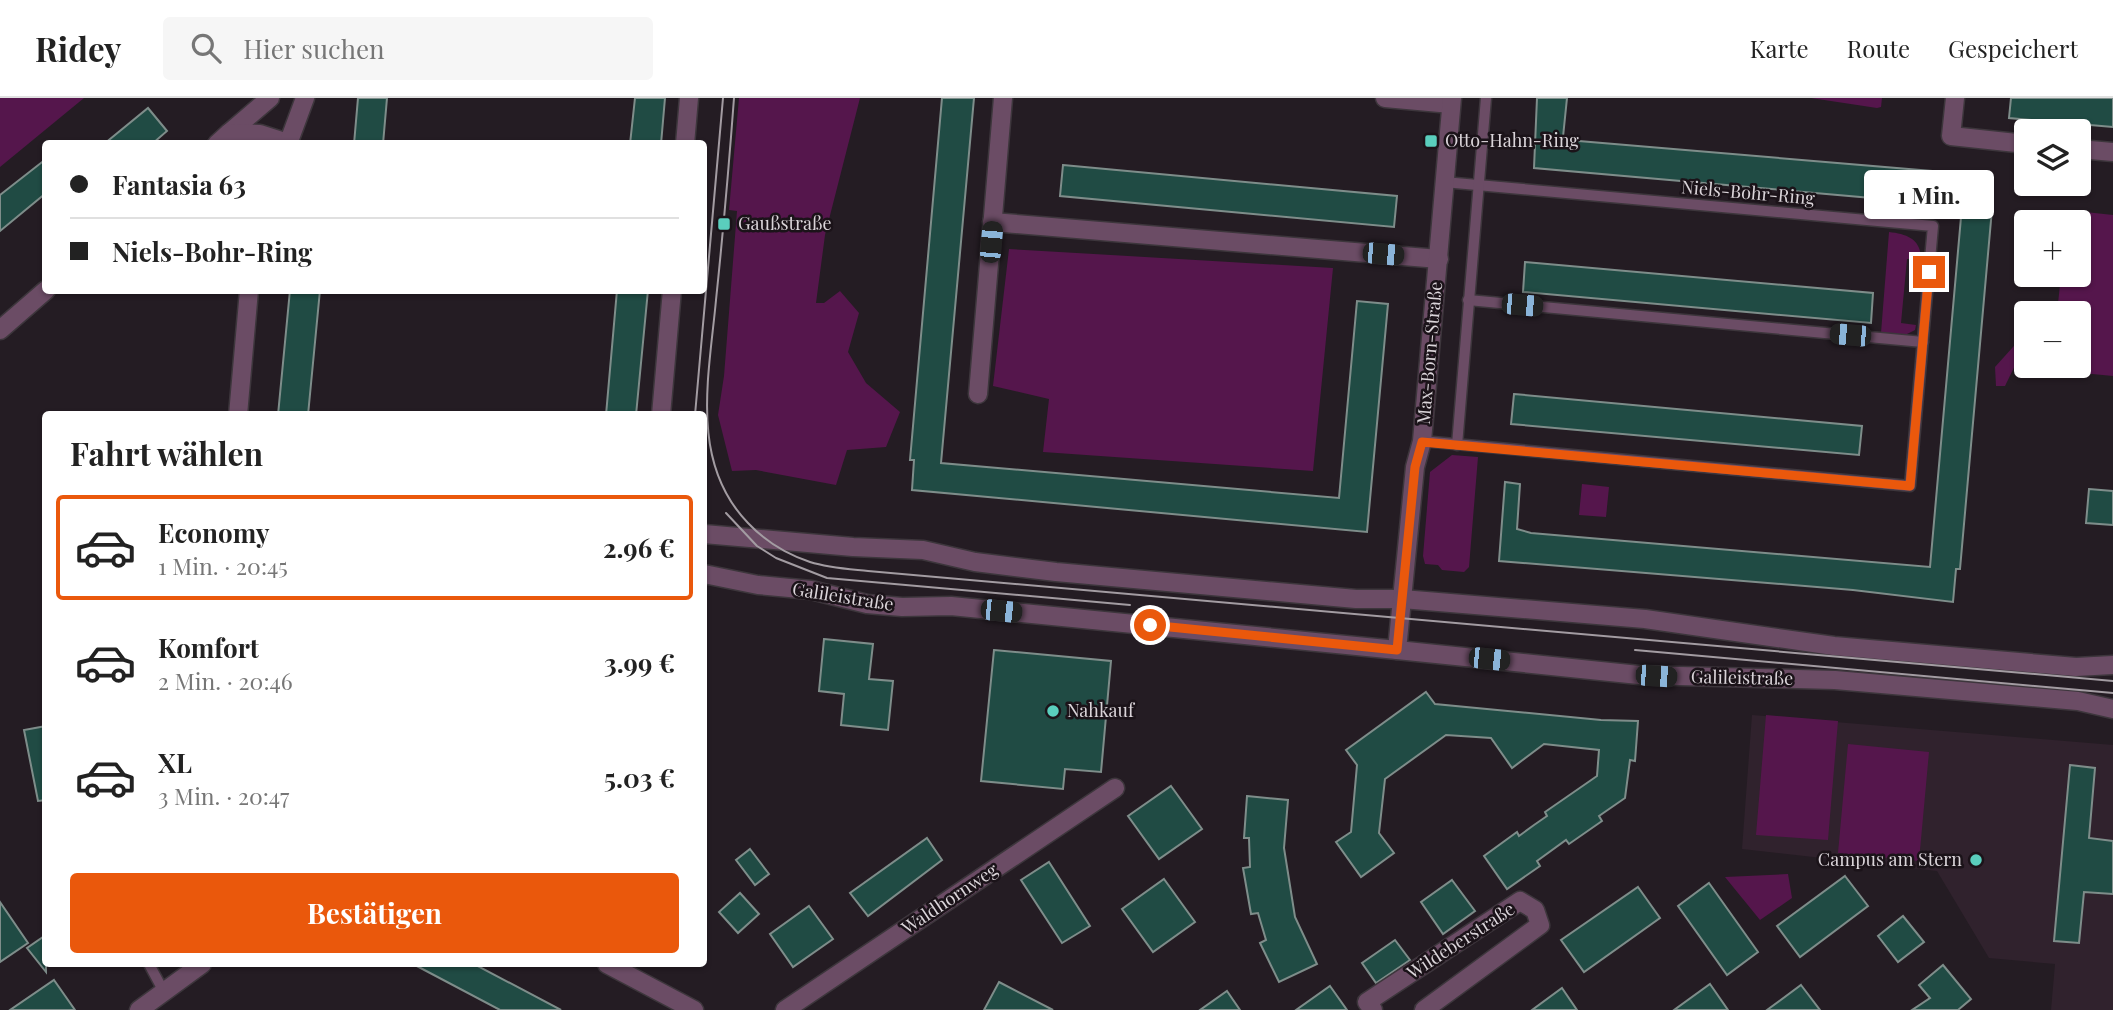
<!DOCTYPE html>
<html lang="de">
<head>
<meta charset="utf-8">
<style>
	body { margin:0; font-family:"Playfair Display",serif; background:#f6f6f6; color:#222; height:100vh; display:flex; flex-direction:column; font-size:26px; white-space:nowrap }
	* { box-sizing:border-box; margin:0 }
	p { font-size:23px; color:#767676 }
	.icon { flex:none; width:38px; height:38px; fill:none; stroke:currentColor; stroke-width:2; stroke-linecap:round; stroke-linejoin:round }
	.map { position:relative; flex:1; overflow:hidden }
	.drawer { position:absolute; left:42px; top:313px; width:665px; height:556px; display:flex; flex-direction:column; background:#fff; border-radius:7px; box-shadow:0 2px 5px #0004 }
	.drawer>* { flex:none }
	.banner { position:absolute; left:42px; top:42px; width:665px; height:154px; border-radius:7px; box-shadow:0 2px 5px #0004; display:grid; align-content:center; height:154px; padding:0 28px; background:#fff }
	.buttons { position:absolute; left:2014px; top:21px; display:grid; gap:14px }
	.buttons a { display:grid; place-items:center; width:77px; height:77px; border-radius:7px; background:#fff; box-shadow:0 2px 5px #0004; font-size:35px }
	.end { position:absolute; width:32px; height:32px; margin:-16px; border:9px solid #ea580c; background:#fff; box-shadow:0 0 0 4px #fff }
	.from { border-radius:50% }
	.bubble { position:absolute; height:49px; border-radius:7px; background:#fff; box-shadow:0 2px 5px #0004; font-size:23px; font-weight:700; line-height:49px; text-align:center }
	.car { position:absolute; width:21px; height:42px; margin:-21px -10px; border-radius:9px; box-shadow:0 0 5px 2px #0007; background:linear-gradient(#222 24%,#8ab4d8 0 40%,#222 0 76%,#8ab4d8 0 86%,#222 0) }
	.banner b { display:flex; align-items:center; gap:24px; height:66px; font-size:26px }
	.banner b+b { border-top:2px solid #e0e0e0 }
	.banner i { width:18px; height:18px; background:#222 }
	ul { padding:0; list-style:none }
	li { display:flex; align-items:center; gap:21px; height:105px; margin:0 14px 10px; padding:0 14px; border:4px solid transparent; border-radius:7px }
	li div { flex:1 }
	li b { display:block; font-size:26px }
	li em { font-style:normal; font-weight:700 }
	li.current { border-color:#ea580c }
	li>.icon { width:63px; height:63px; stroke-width:1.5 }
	h2 { padding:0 28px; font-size:32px; line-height:84px }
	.action { display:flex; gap:14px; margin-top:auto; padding:14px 28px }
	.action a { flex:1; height:80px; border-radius:7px; background:#ea580c; color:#fff; font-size:28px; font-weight:700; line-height:80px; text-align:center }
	header { display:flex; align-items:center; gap:42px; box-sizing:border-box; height:98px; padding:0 35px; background:#fff; border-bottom:2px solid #e0e0e0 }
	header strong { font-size:33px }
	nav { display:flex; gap:38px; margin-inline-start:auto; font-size:24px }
	.search { width:490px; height:63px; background:#f6f6f6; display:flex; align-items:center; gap:18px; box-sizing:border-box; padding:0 24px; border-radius:7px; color:#767676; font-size:26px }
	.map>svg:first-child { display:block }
	.built { fill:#30222d }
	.green { fill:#55164c }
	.building { fill:#204b44; stroke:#7e8d8a; stroke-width:2 }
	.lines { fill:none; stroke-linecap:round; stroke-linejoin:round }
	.service-casing { stroke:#3d363c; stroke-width:13 }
	.minor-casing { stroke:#3d363c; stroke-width:21 }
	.tertiary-casing { stroke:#3d363c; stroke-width:21 }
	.service { stroke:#6b4c65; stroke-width:10 }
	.minor { stroke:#6b4c65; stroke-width:18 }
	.tertiary { stroke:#6b4c65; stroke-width:18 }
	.tram { stroke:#a39ca2; stroke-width:2 }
	.route { stroke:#ea580c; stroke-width:9 }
	.poi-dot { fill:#5acebd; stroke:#1b1319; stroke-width:2.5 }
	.labels { text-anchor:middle; stroke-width:5; stroke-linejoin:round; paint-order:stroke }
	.poi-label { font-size:18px; fill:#dad4d9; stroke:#1b1319; text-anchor:start }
	.street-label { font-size:18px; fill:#dad4d9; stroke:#1b1319 }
</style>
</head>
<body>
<header>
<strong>Ridey</strong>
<div class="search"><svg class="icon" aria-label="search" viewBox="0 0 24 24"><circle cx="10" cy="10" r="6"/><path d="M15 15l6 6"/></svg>Hier suchen</div>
<nav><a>Karte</a><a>Route</a><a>Gespeichert</a></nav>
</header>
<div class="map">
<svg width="2113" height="912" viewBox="0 0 2113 912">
	<rect width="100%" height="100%" fill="#241c23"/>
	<polygon class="built" points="1752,617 2113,647 2113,912 2051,912 2055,866 1989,860 1937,773 1742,751"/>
	<g class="green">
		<polygon points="0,0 84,0 0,69"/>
		<polygon points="739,0 860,0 825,137 816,205 824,205 840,193 859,215 848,254 866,285 900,314 886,349 847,352 836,387 756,372 732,373 718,317 724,278 737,113 729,112"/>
		<polygon points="1811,0 1882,0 1881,9 1877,10"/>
		<polygon points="2067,112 2113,117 2113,278 2051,272 2052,268 2079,268 2079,215 2057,215 2061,177 2079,177 2079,124 2066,124"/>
		<path d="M1889,134C1907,136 1921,141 1921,161H1907L1901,225L1916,227L1915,232L1905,237L1881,235Z"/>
		<polygon points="1009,151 1333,170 1313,373 1043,354 1049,301 993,288"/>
		<polygon points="2022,239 2024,249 2005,288 1996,288 1995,269"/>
		<polygon points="1452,357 1478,359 1469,469 1464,474 1442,472 1438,467 1425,466 1423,458 1430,374"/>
		<polygon points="1582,386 1609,389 1606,419 1579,417"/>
		<polygon points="1766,617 1838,623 1828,742 1756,737"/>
		<polygon points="1848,646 1929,654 1919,763 1838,755"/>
		<polygon points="1788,776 1792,800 1760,822 1725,779"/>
	</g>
	<g class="building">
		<polygon points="358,0 387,0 383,46 354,46"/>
		<polygon points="635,0 665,0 661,46 630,46"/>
		<polygon points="942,0 974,0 941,365 1339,400 1357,203 1388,206 1367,434 912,392 914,362 910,362"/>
		<polygon points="1537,0 1567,0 1563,39 1567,42 1991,78 1988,111 1992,111 1960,471 1956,471 1953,504 1853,492 1499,463 1505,384 1520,386 1517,431 1531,435 1930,469 1962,108 1534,70"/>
		<polygon points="2011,0 2113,0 2113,29 2009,20"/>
		<polygon points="148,10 167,33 152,46 104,46"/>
		<polygon points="46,61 46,95 0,133 0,97"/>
		<polygon points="1063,67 1397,98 1394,129 1060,98"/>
		<polygon points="1525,164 1873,195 1871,225 1523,194"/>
		<polygon points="290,192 320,192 308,317 278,317"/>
		<polygon points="617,192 648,192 636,317 606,317"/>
		<polygon points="1514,296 1862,328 1859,357 1511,326"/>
		<polygon points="2089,391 2113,393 2113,427 2086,425"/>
		<polygon points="824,541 873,546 869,581 893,583 888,632 841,627 844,596 819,593"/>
		<polygon points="994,552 1111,563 1101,674 1065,671 1063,691 981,683"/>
		<polygon points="1426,594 1435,606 1601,622 1638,623 1635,663 1630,662 1625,700 1599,718 1602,723 1569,746 1566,742 1537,763 1540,768 1507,791 1484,758 1517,734 1519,738 1534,727 1547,718 1545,714 1597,678 1599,652 1544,646 1512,670 1491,640 1446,637 1385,681 1379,735 1394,755 1361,779 1336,744 1351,734 1357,667 1346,652"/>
		<polygon points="46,628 46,702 38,703 24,632"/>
		<polygon points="2070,667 2095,670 2089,740 2113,743 2113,796 2084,794 2079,845 2054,843"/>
		<polygon points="1171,688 1202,731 1159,761 1128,718"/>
		<polygon points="1247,698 1288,702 1284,750 1295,819 1317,866 1279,884 1260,845 1266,842 1258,815 1251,816 1243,770 1250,769 1249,740 1244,740"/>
		<polygon points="927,740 942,762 868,818 850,795"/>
		<polygon points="750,751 769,776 755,787 736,762"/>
		<polygon points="1049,764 1090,828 1062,845 1021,782"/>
		<polygon points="1845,778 1868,808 1800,859 1777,828"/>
		<polygon points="1164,781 1195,824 1153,854 1122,811"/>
		<polygon points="1452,782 1475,813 1443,836 1421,804"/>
		<polygon points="1709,785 1758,854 1727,877 1678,808"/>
		<polygon points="1638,789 1660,820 1584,874 1561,842"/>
		<polygon points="740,795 759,816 738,835 719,814"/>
		<polygon points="0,804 28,845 0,864"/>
		<polygon points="809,808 833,841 793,869 770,836"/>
		<polygon points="1903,818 1924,844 1898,864 1878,838"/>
		<polygon points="46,837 46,874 27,850"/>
		<polygon points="1395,842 1410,862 1376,885 1362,865"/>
		<polygon points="413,866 474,866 561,912 500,912"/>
		<polygon points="1943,867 1971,901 1958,912 1912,912 1930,900 1919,887"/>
		<polygon points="54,882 75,912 10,912"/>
		<polygon points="999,884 1053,912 984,912"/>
		<polygon points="1710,886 1728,912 1674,912"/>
		<polygon points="1801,887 1820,912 1767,912"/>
		<polygon points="1330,888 1347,912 1296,912"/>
		<polygon points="1562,890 1577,912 1532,912"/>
		<polygon points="1227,893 1240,912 1200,912"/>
	</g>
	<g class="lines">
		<g class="service-casing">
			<g id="service">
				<polyline points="1468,202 1923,244"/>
				<polyline points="1422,343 1910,388 1933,128 1444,84"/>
				<polyline points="1457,347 1486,0"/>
				<polyline points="149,866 164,894"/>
			</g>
		</g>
		<g class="minor-casing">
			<g id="minor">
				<polyline points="1385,0 1451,6"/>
				<polyline points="1955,0 1951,38 2026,46"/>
				<polyline points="229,35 270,0"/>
				<polyline points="217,46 229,35 260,36 288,45"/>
				<polyline points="288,46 305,0"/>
				<polyline points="685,46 689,0"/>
				<polyline points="2079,51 2113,54"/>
				<polyline points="992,124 1439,161"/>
				<polyline points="0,232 46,192"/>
				<polyline points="978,296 1003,0"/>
				<polyline points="238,317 249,192"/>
				<polyline points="661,317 672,192"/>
				<polyline points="704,436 853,449 923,452 975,464 1056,474 1356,501 1402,501"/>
				<polyline points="704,476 758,487 811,492 867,506 902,509 951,508 1397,552"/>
				<polyline points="607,866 694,912"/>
				<polyline points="139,912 202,866"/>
				<polyline points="785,912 1115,690"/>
				<polyline points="1373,912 1367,904 1520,803 1535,812 1540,827 1424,912"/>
			</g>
		</g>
		<g class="tertiary-casing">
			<g id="tertiary">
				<polyline points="1452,0 1422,343 1415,369 1397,552 1639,577 1835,582 2078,603 2113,611"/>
				<polyline points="1402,501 1645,521 1834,548 2076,569 2113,567"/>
			</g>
		</g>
		<use href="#service" class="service"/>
		<use href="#minor" class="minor"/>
		<use href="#tertiary" class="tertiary"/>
		<g class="tram">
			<path d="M734,0C729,67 723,135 716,202C709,278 689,364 748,425C765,443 786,456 810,464C829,470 849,471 868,473L2113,583"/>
			<polyline points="695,317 723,0"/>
			<polyline points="726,415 757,448 776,460 827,480 1130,507"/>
			<polyline points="1635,552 2113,595"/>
		</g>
	</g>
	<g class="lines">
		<polyline class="route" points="1150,527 1397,552 1415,369 1422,344 1910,388 1929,174"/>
	</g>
	<g class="poi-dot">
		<rect x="1424" y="36" width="14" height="14" rx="3.5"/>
		<rect x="717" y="119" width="14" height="14" rx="3.5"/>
		<circle cx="1053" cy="613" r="7"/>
		<circle cx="1976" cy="762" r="7"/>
	</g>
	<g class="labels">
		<g class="poi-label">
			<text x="1445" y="49">Otto-Hahn-Ring</text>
			<text x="738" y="132">Gaußstraße</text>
			<text x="1067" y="619">Nahkauf</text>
			<text x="1962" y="768" text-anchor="end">Campus am Stern</text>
		</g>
		<g class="street-label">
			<text transform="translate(1748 95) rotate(5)" y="6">Niels-Bohr-Ring</text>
			<text transform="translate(1430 255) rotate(-85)" y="6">Max-Born-Straße</text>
			<text transform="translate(843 499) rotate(9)" y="6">Galileistraße</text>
			<text transform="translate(1742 580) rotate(1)" y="6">Galileistraße</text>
			<text transform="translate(950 801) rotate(-34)" y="6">Waldhornweg</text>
			<text transform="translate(1461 843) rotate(-33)" y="6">Wildeberstraße</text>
		</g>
	</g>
</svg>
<div class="buttons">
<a><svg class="icon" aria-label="layers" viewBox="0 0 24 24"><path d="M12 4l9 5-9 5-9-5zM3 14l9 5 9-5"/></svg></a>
<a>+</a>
<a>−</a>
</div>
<i class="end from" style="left:1150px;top:527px"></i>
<i class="end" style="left:1929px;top:174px"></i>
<div class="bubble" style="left:1864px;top:72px;width:130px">1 Min.</div>
<i class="car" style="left:991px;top:144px;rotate:5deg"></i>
<i class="car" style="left:1383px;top:156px;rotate:95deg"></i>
<i class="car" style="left:1522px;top:207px;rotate:95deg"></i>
<i class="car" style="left:1850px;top:237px;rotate:275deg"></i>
<i class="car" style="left:1001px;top:513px;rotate:96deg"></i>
<i class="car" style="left:1489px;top:561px;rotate:96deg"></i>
<i class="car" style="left:1656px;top:578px;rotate:94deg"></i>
<div class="banner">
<b><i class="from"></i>Fantasia 63</b>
<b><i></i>Niels-Bohr-Ring</b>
</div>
<section class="drawer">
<h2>Fahrt wählen</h2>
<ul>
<li class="current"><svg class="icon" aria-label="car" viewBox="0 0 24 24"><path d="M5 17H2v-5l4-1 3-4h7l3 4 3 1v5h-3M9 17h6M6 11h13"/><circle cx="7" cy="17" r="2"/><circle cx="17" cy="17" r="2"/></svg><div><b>Economy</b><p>1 Min. · 20:45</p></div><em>2.96 €</em></li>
<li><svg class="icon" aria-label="car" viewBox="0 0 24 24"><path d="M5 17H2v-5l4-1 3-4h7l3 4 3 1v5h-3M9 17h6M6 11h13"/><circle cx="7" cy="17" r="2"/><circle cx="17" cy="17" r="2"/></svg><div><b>Komfort</b><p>2 Min. · 20:46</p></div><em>3.99 €</em></li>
<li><svg class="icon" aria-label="car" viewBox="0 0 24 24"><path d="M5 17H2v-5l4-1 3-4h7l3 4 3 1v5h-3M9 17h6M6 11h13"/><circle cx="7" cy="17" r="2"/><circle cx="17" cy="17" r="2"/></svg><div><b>XL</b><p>3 Min. · 20:47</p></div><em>5.03 €</em></li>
</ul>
<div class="action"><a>Bestätigen</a></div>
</section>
</div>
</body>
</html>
